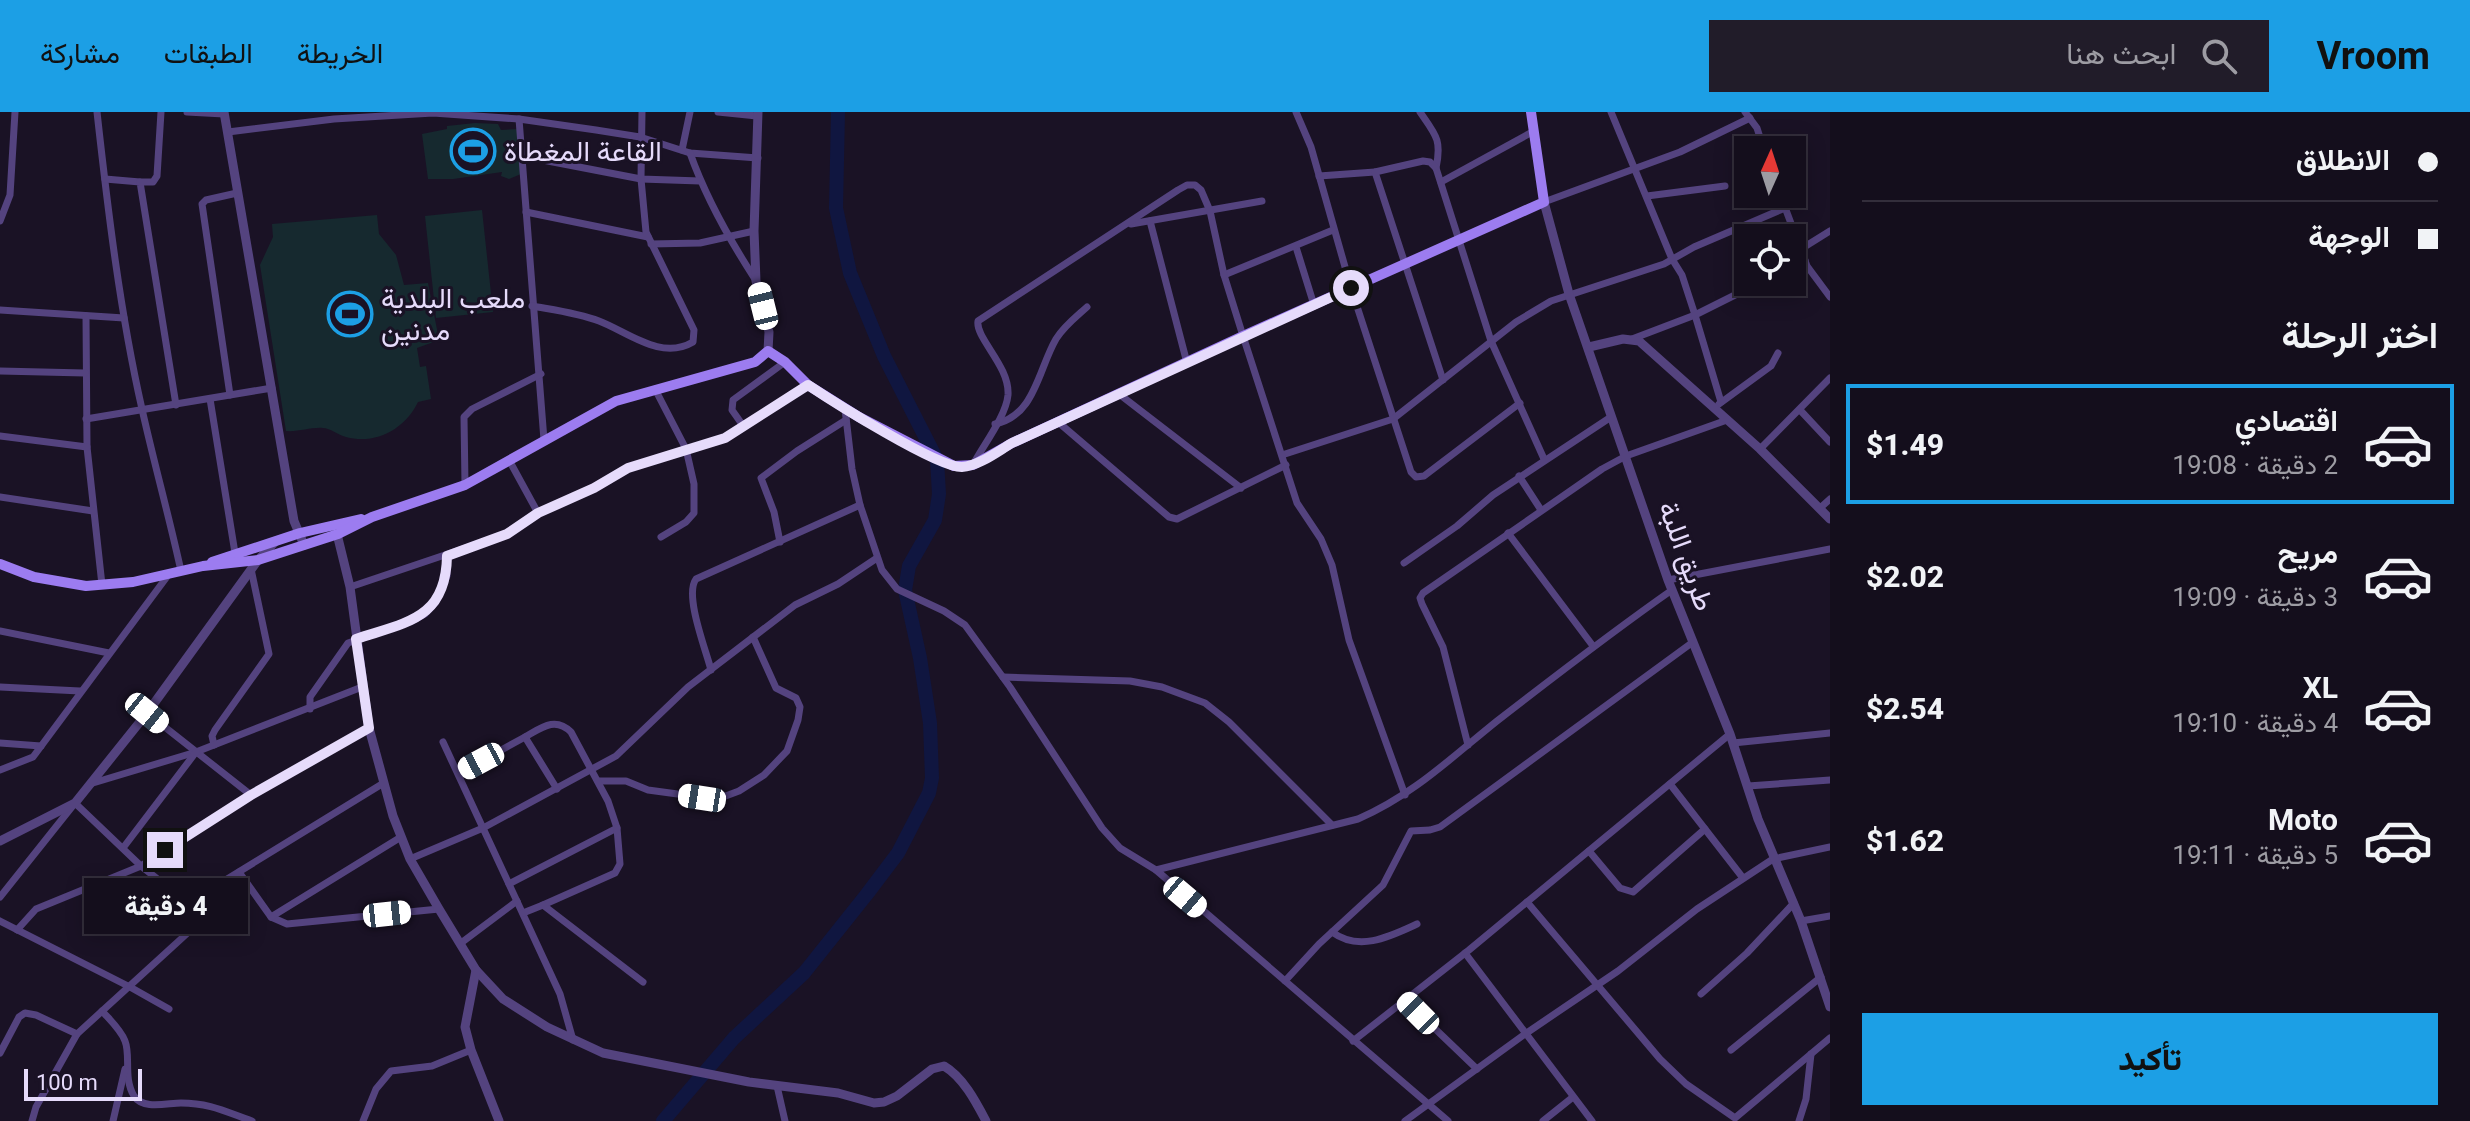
<!DOCTYPE html>
<html lang="ar">
<head>
<meta charset="utf-8">
<style>
	body { margin:0; font-family:Roboto,Vazirmatn,sans-serif; background:#211c29; color:#f1f3f6; direction:rtl; height:100vh; display:flex; flex-direction:column; font-size:30px; white-space:nowrap }
	* { box-sizing:border-box; margin:0 }
	p { font-size:26px; color:#9d9ca3 }
	.icon { flex:none; width:44px; height:44px; fill:none; stroke:currentColor; stroke-width:2; stroke-linecap:round; stroke-linejoin:round }
	.map { position:relative; flex:1; overflow:hidden; direction:ltr }
	.drawer { display:flex; flex-direction:column; background:#140e1c; width:640px }
	.drawer>* { flex:none }
	.guide { display:grid; align-content:center; height:176px; padding:0 32px; background:#140e1c }
	.needle { width:52px; rotate:3deg }
	.buttons { position:absolute; left:1734px; top:24px; display:grid; gap:16px }
	.buttons a { display:grid; place-items:center; width:72px; height:72px; border-radius:0px; background:#140e1c; box-shadow:0 4px 20px #0003,0 0 0 2px #332e3b; font-size:40px }
	.scale { position:absolute; left:24px; bottom:20px; width:118px; box-sizing:border-box; padding-left:8px; border:4px solid #e6dbfb; border-top:0; font-size:22px; line-height:28px; white-space:nowrap; color:#e6dbfb; -webkit-text-stroke:6px #1a1225; paint-order:stroke }
	.end { position:absolute; width:36px; height:36px; margin:-18px; border:10px solid #e6dbfb; background:#111; box-shadow:0 0 0 4px #111 }
	.from { border-radius:50% }
	.bubble { position:absolute; height:56px; border-radius:0px; background:#140e1c; box-shadow:0 4px 20px #0003,0 0 0 2px #332e3b; font-size:26px; font-weight:800; line-height:56px; text-align:center; direction:rtl }
	.car { position:absolute; width:24px; height:48px; margin:-24px -12px; border-radius:10px; box-shadow:0 0 6px 2px #0007; background:linear-gradient(#fff 24%,#345 0 40%,#fff 0 76%,#345 0 86%,#fff 0) }
	.guide b { display:flex; align-items:center; gap:28px; height:76px; font-size:30px }
	.guide b+b { border-top:2px solid #332e3b }
	.guide i { width:20px; height:20px; background:#f1f3f6 }
	ul { padding:0; list-style:none }
	li { display:flex; align-items:center; gap:24px; height:120px; margin:0 16px 12px; padding:0 16px; border:4px solid transparent; border-radius:0px }
	li div { flex:1 }
	li b { display:block; font-size:30px }
	li em { font-style:normal; font-weight:800 }
	li.on { border-color:#1c9fe5 }
	li>.icon { width:72px; height:72px; stroke-width:1.5 }
	h2 { padding:0 32px; font-size:36px; line-height:96px }
	.primary-button { display:flex; gap:16px; margin-top:auto; padding:16px 32px }
	.primary-button a { flex:1; height:92px; border-radius:0px; background:#1c9fe5; color:#111; font-size:32px; font-weight:800; line-height:92px; text-align:center }
	header { display:flex; align-items:center; gap:48px; box-sizing:border-box; height:112px; padding:0 40px; background:#1c9fe5; color:#111 }
	header strong { font-size:38px }
	nav { display:flex; gap:44px; margin-inline-start:auto; font-size:28px }
	.search { width:560px; height:72px; background:#211c29; display:flex; align-items:center; gap:20px; box-sizing:border-box; padding:0 28px; border-radius:0px; color:#9d9ca3; font-size:30px }
	main { display:flex; flex:1; min-height:0 }
	.map>svg:first-child { display:block }
	.grass { fill:#16292f }
	.lines { fill:none; stroke-linecap:round; stroke-linejoin:round }
	.river { stroke:#101640; stroke-width:14 }
	.minor { stroke:#54437f; stroke-width:7 }
	.tertiary { stroke:#54437f; stroke-width:9 }
	.secondary { stroke:#9c7cf0; stroke-width:10 }
	.route { stroke:#e6dbfb; stroke-width:10 }
	.labels { text-anchor:middle; stroke-width:6; stroke-linejoin:round; paint-order:stroke }
	.poi-label { font-size:28px; fill:#e6dbfb; stroke:#1a1225; text-anchor:start }
	.street-label { font-size:28px; fill:#e6dbfb; stroke:#1a1225 }
</style>
</head>
<body>
<header>
<strong>Vroom</strong>
<div class="search"><svg class="icon" aria-label="search" viewBox="0 0 24 24"><circle cx="10" cy="10" r="6"/><path d="M15 15l6 6"/></svg>ابحث هنا</div>
<nav><a>الخريطة</a><a>الطبقات</a><a>مشاركة</a></nav>
</header>
<main>
<section class="drawer">
<div class="guide">
<b><i class="from"></i>الانطلاق</b>
<b><i></i>الوجهة</b>
</div>
<h2>اختر الرحلة</h2>
<ul>
<li class="on"><svg class="icon" aria-label="car" viewBox="0 0 24 24"><path d="M5 17H2v-5l4-1 3-4h7l3 4 3 1v5h-3M9 17h6M6 11h13"/><circle cx="7" cy="17" r="2"/><circle cx="17" cy="17" r="2"/></svg><div><b>اقتصادي</b><p>2 دقيقة · 19:08</p></div><em>$1.49</em></li>
<li><svg class="icon" aria-label="car" viewBox="0 0 24 24"><path d="M5 17H2v-5l4-1 3-4h7l3 4 3 1v5h-3M9 17h6M6 11h13"/><circle cx="7" cy="17" r="2"/><circle cx="17" cy="17" r="2"/></svg><div><b>مريح</b><p>3 دقيقة · 19:09</p></div><em>$2.02</em></li>
<li><svg class="icon" aria-label="car" viewBox="0 0 24 24"><path d="M5 17H2v-5l4-1 3-4h7l3 4 3 1v5h-3M9 17h6M6 11h13"/><circle cx="7" cy="17" r="2"/><circle cx="17" cy="17" r="2"/></svg><div><b>XL</b><p>4 دقيقة · 19:10</p></div><em>$2.54</em></li>
<li><svg class="icon" aria-label="car" viewBox="0 0 24 24"><path d="M5 17H2v-5l4-1 3-4h7l3 4 3 1v5h-3M9 17h6M6 11h13"/><circle cx="7" cy="17" r="2"/><circle cx="17" cy="17" r="2"/></svg><div><b>Moto</b><p>5 دقيقة · 19:11</p></div><em>$1.62</em></li>
</ul>
<div class="primary-button"><a>تأكيد</a></div>
</section>
<div class="map">
<svg width="1830" height="1009" viewBox="0 0 1830 1009">
	<rect width="100%" height="100%" fill="#1a1225"/>
	<g class="grass">
		<polygon points="475,11 498,12 501,18 519,17 521,62 509,67 501,64 502,60 453,67 428,67 422,22 447,17 447,14"/>
		<polygon points="482,98 493,200 436,206 425,104"/>
		<path d="M377,103L379,122L396,143L404,173L428,171L439,228L417,236L420,255L426,254L431,287L418,290C405,317 376,333 346,325C338,323 330,316 323,316C311,315 299,320 286,319L260,153L273,125L272,112Z"/>
	</g>
	<g class="lines">
		<polyline class="river" points="663,1009 734,926 804,861 867,782 898,741 929,681 932,666 930,611 920,546 905,478 909,454 935,408 939,382 937,348 884,244 850,161 836,96 838,0"/>
		<g class="minor">
			<path d="M97,0C108,99 120,200 142,297C154,351 169,404 181,459"/>
			<polyline points="187,0 224,2"/>
			<polyline points="718,0 757,4"/>
			<polyline points="1296,0 1311,35 1351,176 1411,360 1416,365 1424,364 1520,291"/>
			<path d="M1420,0C1436,23 1442,28 1436,56"/>
			<polyline points="1611,0 1672,147 1682,163 1695,203 1632,227"/>
			<polyline points="1745,0 1757,16 1764,38"/>
			<polyline points="519,7 544,328"/>
			<polyline points="228,20 334,7 433,1 519,7 596,18 640,25 690,41 758,46"/>
			<polyline points="682,38 690,0"/>
			<path d="M690,41C706,86 729,127 755,167"/>
			<polyline points="522,44 641,67 700,69"/>
			<polyline points="1319,64 1375,60"/>
			<polyline points="105,67 140,70 176,293"/>
			<polyline points="140,70 153,70 157,64 161,0"/>
			<polyline points="1441,70 1534,19"/>
			<polyline points="1780,82 1807,154 1830,185"/>
			<polyline points="1647,84 1725,74"/>
			<polyline points="1544,90 1680,40 1750,6"/>
			<polyline points="526,100 648,125"/>
			<polyline points="0,109 10,83 15,0"/>
			<polyline points="1150,109 1187,251"/>
			<polyline points="1131,112 1262,89"/>
			<polyline points="651,132 700,131 754,119"/>
			<polyline points="1296,135 1314,193"/>
			<polyline points="1801,137 1830,119"/>
			<polyline points="1792,153 1805,148"/>
			<polyline points="1224,163 1333,118"/>
			<path d="M532,194C554,198 578,201 599,209C628,220 661,249 693,230L694,218L646,120L641,67L642,0"/>
			<polyline points="0,198 124,206"/>
			<polyline points="86,204 87,335 102,473"/>
			<polyline points="0,259 85,261"/>
			<polyline points="1443,268 1375,60 1423,49 1430,50 1436,56 1491,229 1544,347"/>
			<polyline points="655,277 686,337 694,372 694,401 686,410 661,425"/>
			<polyline points="1119,282 1241,376"/>
			<polyline points="230,283 202,92 206,88 237,81"/>
			<polyline points="210,287 235,441"/>
			<polyline points="1721,290 1695,203 1761,170"/>
			<polyline points="1719,292 1771,254 1778,241"/>
			<polyline points="845,297 852,357 860,393 882,458 897,477 944,499 965,513 1010,575 1102,716 1120,736 1156,758 1448,1009"/>
			<polyline points="1800,298 1830,330"/>
			<polyline points="86,307 272,276"/>
			<polyline points="1058,310 1169,405 1177,407 1286,353"/>
			<path d="M995,312C1035,304 1038,258 1056,227C1064,214 1076,205 1087,195"/>
			<polyline points="744,315 732,298 733,288 785,250"/>
			<polyline points="0,324 87,335"/>
			<polyline points="1760,337 1830,266"/>
			<polyline points="1282,343 1393,307 1516,210 1551,189 1664,152 1694,135 1785,96"/>
			<polyline points="509,348 538,401"/>
			<path d="M974,351C984,332 1006,304 1008,283C1010,254 975,226 978,209L1178,78L1187,73H1195L1201,78L1210,99L1224,163L1243,224L1297,391L1321,427L1332,453L1349,528L1405,683"/>
			<polyline points="1519,364 1541,398"/>
			<polyline points="465,373 464,305 472,297 541,262"/>
			<polyline points="0,385 93,399"/>
			<polyline points="1820,396 1830,387"/>
			<polyline points="1508,421 1593,534"/>
			<polyline points="780,430 774,400 761,366 797,339 846,308"/>
			<polyline points="1404,451 1457,414 1493,383 1611,305"/>
			<polyline points="1668,468 1830,437"/>
			<polyline points="350,475 507,422 538,401 594,376 628,356 725,326 808,273"/>
			<polyline points="0,519 109,541"/>
			<path d="M711,558C706,538 684,483 696,467L860,393"/>
			<polyline points="1003,565 1130,569 1162,575 1205,591 1229,610 1332,713"/>
			<polyline points="0,575 80,579"/>
			<polyline points="310,597 310,585 348,531 412,509 425,502 436,490 447,464 447,444"/>
			<polyline points="147,601 251,683"/>
			<polyline points="443,630 560,882 573,928"/>
			<polyline points="0,631 41,634"/>
			<polyline points="1733,631 1830,621"/>
			<polyline points="214,633 212,624 215,618 269,542 251,457"/>
			<polyline points="1468,633 1443,535 1422,492 1420,486 1423,481 1602,357 1626,344 1727,308"/>
			<polyline points="0,658 33,645 169,462"/>
			<polyline points="459,661 525,625"/>
			<polyline points="598,669 626,669 648,678 707,686 723,685 739,679 764,663 787,639 798,608 800,595 796,586 776,576 753,525"/>
			<polyline points="93,671 196,640 362,575"/>
			<polyline points="1670,672 1743,766"/>
			<polyline points="1748,674 1830,668"/>
			<polyline points="123,736 196,640"/>
			<polyline points="1589,739 1620,776 1633,780 1705,717"/>
			<polyline points="410,747 483,716 616,644 688,575 795,493 838,472 877,446"/>
			<path d="M1156,758L1358,707C1412,684 1452,645 1497,609C1555,564 1612,520 1672,478"/>
			<polyline points="239,760 271,805 287,812 439,797"/>
			<path d="M509,772L617,716L608,689L571,620C555,604 541,616 525,625L557,677"/>
			<polyline points="0,785 75,691 141,754 188,791 196,807 193,816 77,922 36,995 32,1009"/>
			<polyline points="1527,790 1660,947 1686,972 1735,1006 1830,926"/>
			<polyline points="188,791 382,672"/>
			<polyline points="543,793 615,761 620,752 617,716"/>
			<polyline points="523,801 543,793 643,870"/>
			<polyline points="271,805 401,725"/>
			<polyline points="0,809 130,875 169,897"/>
			<polyline points="1801,809 1830,804"/>
			<polyline points="17,818 36,797 141,754 251,683 369,616"/>
			<path d="M1332,820C1359,840 1389,825 1417,812"/>
			<polyline points="461,831 517,789"/>
			<polyline points="1465,841 1592,1009"/>
			<polyline points="1285,869 1319,832 1383,773 1411,719 1430,718 1440,715 1693,530"/>
			<polyline points="1701,882 1747,841 1794,791"/>
			<polyline points="1405,888 1477,957"/>
			<path d="M102,899C110,908 121,918 125,929C131,944 123,966 134,984C143,998 167,991 181,991C210,991 226,1000 252,1009"/>
			<polyline points="1353,929 1469,838 1730,622"/>
			<polyline points="1731,938 1821,865"/>
			<polyline points="0,941 19,905 25,901 36,903 77,922"/>
			<polyline points="777,974 785,1009"/>
			<polyline points="113,1009 125,957"/>
			<polyline points="363,1009 376,977 391,959 432,954 471,938"/>
			<polyline points="1405,1009 1525,922 1618,859 1697,797 1773,747 1830,735"/>
			<polyline points="1543,1009 1573,985"/>
			<polyline points="1799,1009 1806,987 1811,942"/>
		</g>
		<g class="tertiary">
			<polyline points="224,0 294,409 304,433"/>
			<polyline points="758,0 754,119 756,169 769,220 768,239"/>
			<polyline points="1544,90 1569,182 1668,468 1730,622 1758,707 1801,809 1830,895"/>
			<polyline points="1589,235 1623,227 1639,229 1760,337 1830,407"/>
			<path d="M336,418L350,475L369,616L393,704L410,747L439,797L476,858L503,887L547,915L603,941L749,970L838,981L874,991L884,990L897,984L932,957L944,954C963,965 976,990 986,1009"/>
			<polyline points="0,729 75,691 147,601 258,448 275,430"/>
			<polyline points="476,858 465,915 471,938 499,1009"/>
		</g>
		<g class="secondary">
			<polyline points="212,450 300,421 361,407"/>
			<polyline points="0,452 34,465 86,474 133,470 203,454 258,448 338,422 372,405 465,373 616,289 755,250 768,239 785,250 808,273 859,305 954,354 973,353 1012,331 1243,224 1544,90 1531,0"/>
		</g>
	</g>
	<g class="lines">
		<path class="route" d="M165,738L251,683L369,616L356,527C407,510 446,507 447,444L507,422L538,401L594,376L628,356L725,326L808,273C832,289 938,356 962,355C979,354 998,339 1012,331L1351,176"/>
	</g>
	<defs>
		<g id="stadium-ring" transform="scale(2.3)"><circle r="9.5" fill="#1a1225" stroke="#1c9fe5" stroke-width="1.5"/><path d="M0-5a6.5 5 0 1 0 0 10a6.5 5 0 1 0 0-10ZM-3.5-1.8h7v3.6h-7Z" fill="#1c9fe5"/></g>
	</defs>
	<g fill-rule="evenodd">
		<use href="#stadium-ring" x="473" y="39"/>
		<use href="#stadium-ring" x="350" y="202"/>
	</g>
	<g class="labels">
		<g class="poi-label">
			<text x="504" y="49">القاعة المغطاة</text>
			<text x="381" y="196">ملعب البلدية<tspan x="381" dy="32">مدنين</tspan></text>
		</g>
		<g class="street-label">
			<text transform="translate(1687 444) rotate(70)" y="10">طريق اللبة</text>
		</g>
	</g>
</svg>
<div class="buttons">
<a><svg class="needle" viewBox="-14 -14 28 28"><path d="M0-13l5 13h-10z" fill="#e53935"/><path d="M0 13l5-13h-10z" fill="#9d9ca3"/></svg></a>
<a><svg class="icon" aria-label="locate" viewBox="0 0 24 24"><circle cx="12" cy="12" r="6"/><path d="M12 2v4M12 18v4M2 12h4M18 12h4"/></svg></a>
</div>
<div class="scale">100 m</div>
<i class="end from" style="left:1351px;top:176px"></i>
<i class="end" style="left:165px;top:738px"></i>
<div class="bubble" style="left:84px;top:766px;width:164px">4 دقيقة</div>
<i class="car" style="left:763px;top:194px;rotate:346deg"></i>
<i class="car" style="left:147px;top:601px;rotate:129deg"></i>
<i class="car" style="left:481px;top:649px;rotate:242deg"></i>
<i class="car" style="left:702px;top:686px;rotate:279deg"></i>
<i class="car" style="left:1185px;top:785px;rotate:130deg"></i>
<i class="car" style="left:387px;top:802px;rotate:84deg"></i>
<i class="car" style="left:1418px;top:901px;rotate:315deg"></i>
</div>
</main>
</body>
</html>
